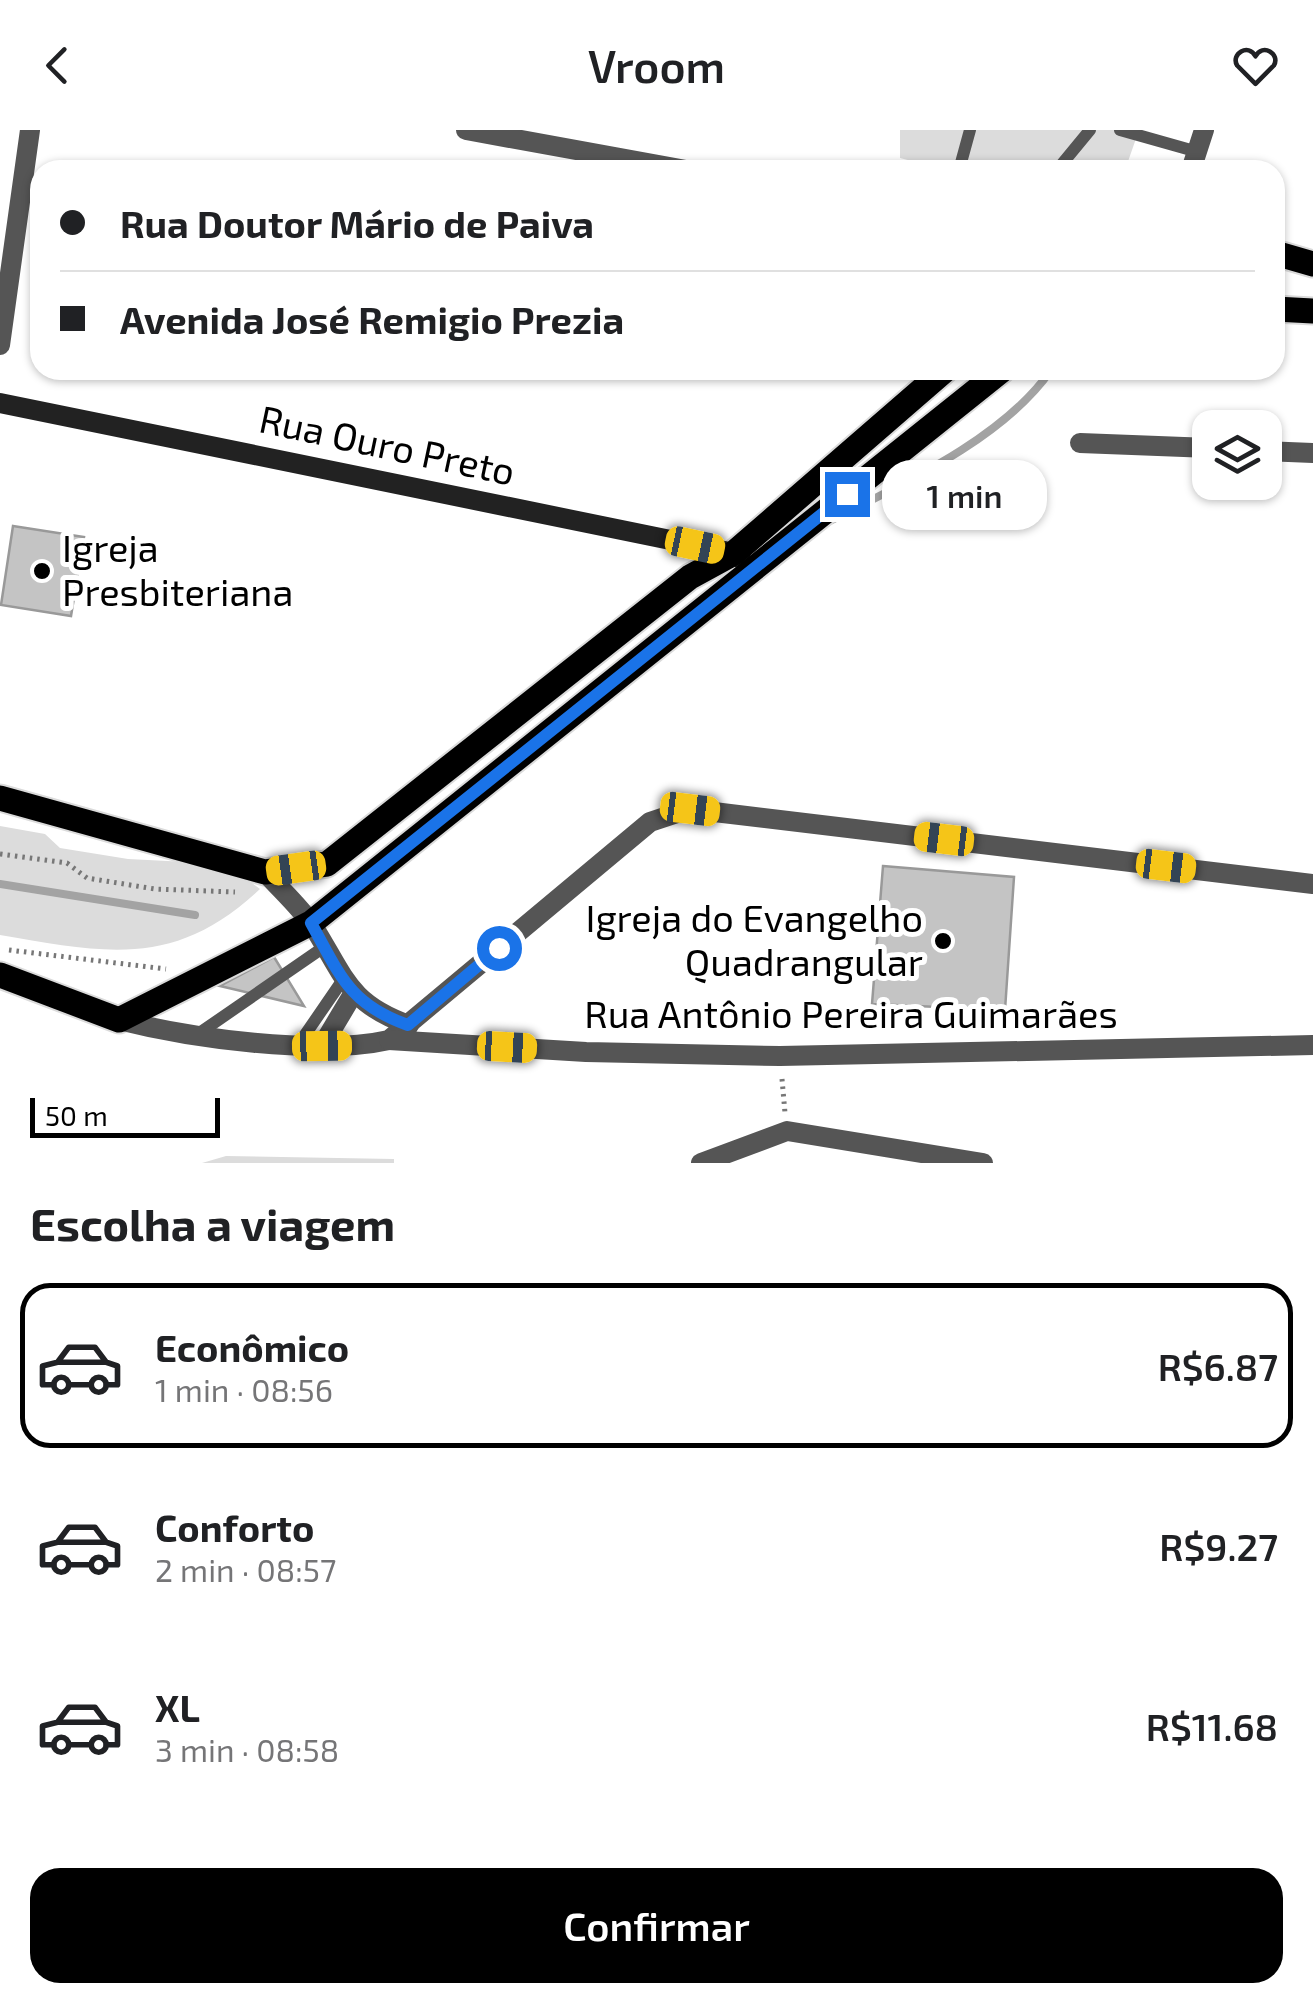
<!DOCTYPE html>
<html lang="pt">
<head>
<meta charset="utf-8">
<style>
	body { margin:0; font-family:"Exo 2",sans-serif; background:#f2f2f2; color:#202124; height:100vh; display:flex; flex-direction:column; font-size:38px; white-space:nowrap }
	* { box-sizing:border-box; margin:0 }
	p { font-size:32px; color:#757577 }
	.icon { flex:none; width:55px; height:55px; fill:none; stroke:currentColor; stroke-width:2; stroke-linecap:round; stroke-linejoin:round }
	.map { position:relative; height:1033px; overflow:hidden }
	.details { display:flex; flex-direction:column; background:#fff; flex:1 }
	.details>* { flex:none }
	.banner { position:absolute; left:30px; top:30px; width:1255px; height:220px; border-radius:30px; box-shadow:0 2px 8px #0004; display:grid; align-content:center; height:220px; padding:0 30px; background:#fff }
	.tools { position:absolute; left:1192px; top:280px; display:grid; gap:20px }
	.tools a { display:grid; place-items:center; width:90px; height:90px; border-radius:20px; background:#fff; box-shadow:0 2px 8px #0004; font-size:50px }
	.scale { position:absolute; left:30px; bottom:25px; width:190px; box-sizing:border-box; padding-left:10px; border:5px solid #000; border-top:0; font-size:28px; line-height:35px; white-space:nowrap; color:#000; -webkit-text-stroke:8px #fff; paint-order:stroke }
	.end { position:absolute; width:45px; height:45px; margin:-22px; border:12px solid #1a73e8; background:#fff; box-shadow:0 0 0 5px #fff }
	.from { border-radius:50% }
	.bubble { position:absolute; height:70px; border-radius:30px; background:#fff; box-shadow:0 2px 8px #0004; font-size:32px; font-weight:600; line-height:70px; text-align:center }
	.car { position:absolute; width:30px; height:60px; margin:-30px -15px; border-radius:12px; box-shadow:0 0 8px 2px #0007; background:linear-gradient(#f5c518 24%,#345 0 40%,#f5c518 0 76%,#345 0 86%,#f5c518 0) }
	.banner b { display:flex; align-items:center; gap:35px; height:95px; font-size:38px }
	.banner b+b { border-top:2px solid #e0e0e0 }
	.banner i { width:25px; height:25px; background:#202124 }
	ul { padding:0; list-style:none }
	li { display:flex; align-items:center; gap:30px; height:165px; margin:0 20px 15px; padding:0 10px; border:5px solid transparent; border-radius:30px }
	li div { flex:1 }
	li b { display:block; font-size:38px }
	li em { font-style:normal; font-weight:600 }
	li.on { border-color:#000 }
	li>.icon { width:90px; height:90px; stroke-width:1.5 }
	h2 { padding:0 30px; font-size:45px; line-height:120px }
	.button { display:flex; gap:20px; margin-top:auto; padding:20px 30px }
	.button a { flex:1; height:115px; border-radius:30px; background:#000; color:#fff; font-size:40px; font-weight:600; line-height:115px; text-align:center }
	header { display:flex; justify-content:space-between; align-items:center; height:130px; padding:0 30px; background:#fff; font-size:45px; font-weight:600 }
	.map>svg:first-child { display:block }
	.green { fill:#dcdcdc }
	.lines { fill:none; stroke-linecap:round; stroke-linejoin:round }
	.stream { stroke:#a3a3a3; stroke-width:8 }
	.building { fill:#c4c4c4; stroke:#999; stroke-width:2.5 }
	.primary-casing { stroke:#dbdbdb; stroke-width:29 }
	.path { stroke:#777; stroke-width:5; stroke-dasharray:2.5 5; stroke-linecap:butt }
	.lane { stroke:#555; stroke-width:12 }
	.street { stroke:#555; stroke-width:20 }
	.secondary { stroke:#222; stroke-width:20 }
	.primary { stroke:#000; stroke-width:25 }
	.route { stroke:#1a73e8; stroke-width:12 }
	.poi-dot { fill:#000; stroke:#fff; stroke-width:4 }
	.labels { text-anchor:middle; stroke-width:10; stroke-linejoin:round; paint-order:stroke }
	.street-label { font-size:38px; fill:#000; stroke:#fff }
	.poi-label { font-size:38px; fill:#000; stroke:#fff; text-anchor:start }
</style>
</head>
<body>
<header><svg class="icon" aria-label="back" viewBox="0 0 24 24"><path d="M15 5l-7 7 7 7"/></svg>Vroom<svg class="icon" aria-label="heart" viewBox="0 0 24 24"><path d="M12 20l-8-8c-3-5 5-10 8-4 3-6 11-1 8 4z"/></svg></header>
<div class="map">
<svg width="1313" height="1033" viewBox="0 0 1313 1033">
	<rect width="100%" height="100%" fill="#fff"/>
	<g class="green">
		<polygon points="900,0 1139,0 1125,40 946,40 900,28"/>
		<path d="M0,696L45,704L60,718L128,729L227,734L260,759C175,839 106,823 0,805Z"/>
		<polygon points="226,1026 394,1029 394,1033 202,1033"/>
	</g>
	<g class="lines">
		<g class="stream">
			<path d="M830,391C903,354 1004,308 1051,240"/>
			<polyline points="0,754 195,785"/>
		</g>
	</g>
	<g class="building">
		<polygon points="13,396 84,407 71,486 1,475"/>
		<polygon points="883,736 1014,747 1005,880 872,874"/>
		<polygon points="274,827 304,876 220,856"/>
	</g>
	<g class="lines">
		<g class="primary-casing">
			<g id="primary">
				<polyline points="1275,123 1313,134"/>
				<polyline points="1275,179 1313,181"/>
				<polyline points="0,668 265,742 327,734 690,447 734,423 945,240"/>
				<polyline points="0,845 119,890 311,793 1002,240"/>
			</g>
		</g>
		<g class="path">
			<polyline points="0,724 67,733 87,748 155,759 235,762"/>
			<polyline points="9,820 166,839"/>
			<polyline points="782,949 785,983"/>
		</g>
		<g class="lane">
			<polyline points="1120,0 1198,22"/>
			<polyline points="959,40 970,0"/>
			<polyline points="1057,40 1090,0"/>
			<polyline points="198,904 324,817"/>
			<polyline points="298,915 342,851"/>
		</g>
		<g class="street">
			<polyline points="466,0 686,40"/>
			<polyline points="1191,40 1204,0"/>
			<polyline points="0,215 30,0"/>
			<polyline points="1080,313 1210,318"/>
			<polyline points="1265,321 1313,323"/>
			<path d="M265,742C281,760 300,777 313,796C345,847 348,873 409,895"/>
			<path d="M119,890C190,908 318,926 389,910L650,692L689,679L1313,754"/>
			<polyline points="389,910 586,922 780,926 1313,915"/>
			<polyline points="322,916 353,864"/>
			<polyline points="701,1033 787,1001 983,1033"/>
		</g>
		<polyline class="secondary" points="0,273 734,423 741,429"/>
		<use href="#primary" class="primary"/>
	</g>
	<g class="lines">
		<path class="route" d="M499,818L408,895C349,874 340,845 311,793L847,364"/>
	</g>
	<g class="poi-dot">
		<circle cx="42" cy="441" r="10"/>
		<circle cx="943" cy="811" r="10"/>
	</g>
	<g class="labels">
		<g class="street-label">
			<text transform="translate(387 316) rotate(12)" y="13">Rua Ouro Preto</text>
			<text x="851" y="898">Rua Antônio Pereira Guimarães</text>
		</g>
		<g class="poi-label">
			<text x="62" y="432">Igreja<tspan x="62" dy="44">Presbiteriana</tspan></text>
			<text x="923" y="802" text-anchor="end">Igreja do Evangelho<tspan x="923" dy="44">Quadrangular</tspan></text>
		</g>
	</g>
</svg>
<div class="tools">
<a><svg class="icon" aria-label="layers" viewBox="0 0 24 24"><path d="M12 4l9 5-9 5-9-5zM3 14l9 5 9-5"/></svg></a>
</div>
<div class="scale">50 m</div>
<i class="end from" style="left:499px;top:818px"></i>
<i class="end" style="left:847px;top:364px"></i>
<div class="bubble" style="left:882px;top:330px;width:165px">1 min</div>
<i class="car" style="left:695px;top:415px;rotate:102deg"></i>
<i class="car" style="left:690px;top:679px;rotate:97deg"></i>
<i class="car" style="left:944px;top:709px;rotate:277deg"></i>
<i class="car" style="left:1166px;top:736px;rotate:97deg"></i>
<i class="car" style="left:296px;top:738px;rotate:262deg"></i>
<i class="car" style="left:322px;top:916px;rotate:89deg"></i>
<i class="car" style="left:507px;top:917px;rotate:93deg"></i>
<div class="banner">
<b><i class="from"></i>Rua Doutor Mário de Paiva</b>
<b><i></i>Avenida José Remigio Prezia</b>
</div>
</div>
<section class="details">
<h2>Escolha a viagem</h2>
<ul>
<li class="on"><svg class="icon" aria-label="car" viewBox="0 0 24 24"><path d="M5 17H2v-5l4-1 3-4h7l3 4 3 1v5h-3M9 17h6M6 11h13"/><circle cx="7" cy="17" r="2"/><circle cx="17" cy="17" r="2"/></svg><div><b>Econômico</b><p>1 min · 08:56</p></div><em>R$6.87</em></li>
<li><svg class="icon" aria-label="car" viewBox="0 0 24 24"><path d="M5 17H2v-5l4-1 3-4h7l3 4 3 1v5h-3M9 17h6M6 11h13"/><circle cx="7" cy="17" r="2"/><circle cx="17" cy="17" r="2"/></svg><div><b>Conforto</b><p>2 min · 08:57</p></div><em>R$9.27</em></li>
<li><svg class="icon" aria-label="car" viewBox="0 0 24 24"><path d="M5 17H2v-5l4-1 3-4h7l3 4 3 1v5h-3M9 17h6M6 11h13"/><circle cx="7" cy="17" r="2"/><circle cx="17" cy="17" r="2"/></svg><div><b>XL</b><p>3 min · 08:58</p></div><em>R$11.68</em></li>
</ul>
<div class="button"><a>Confirmar</a></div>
</section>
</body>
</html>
